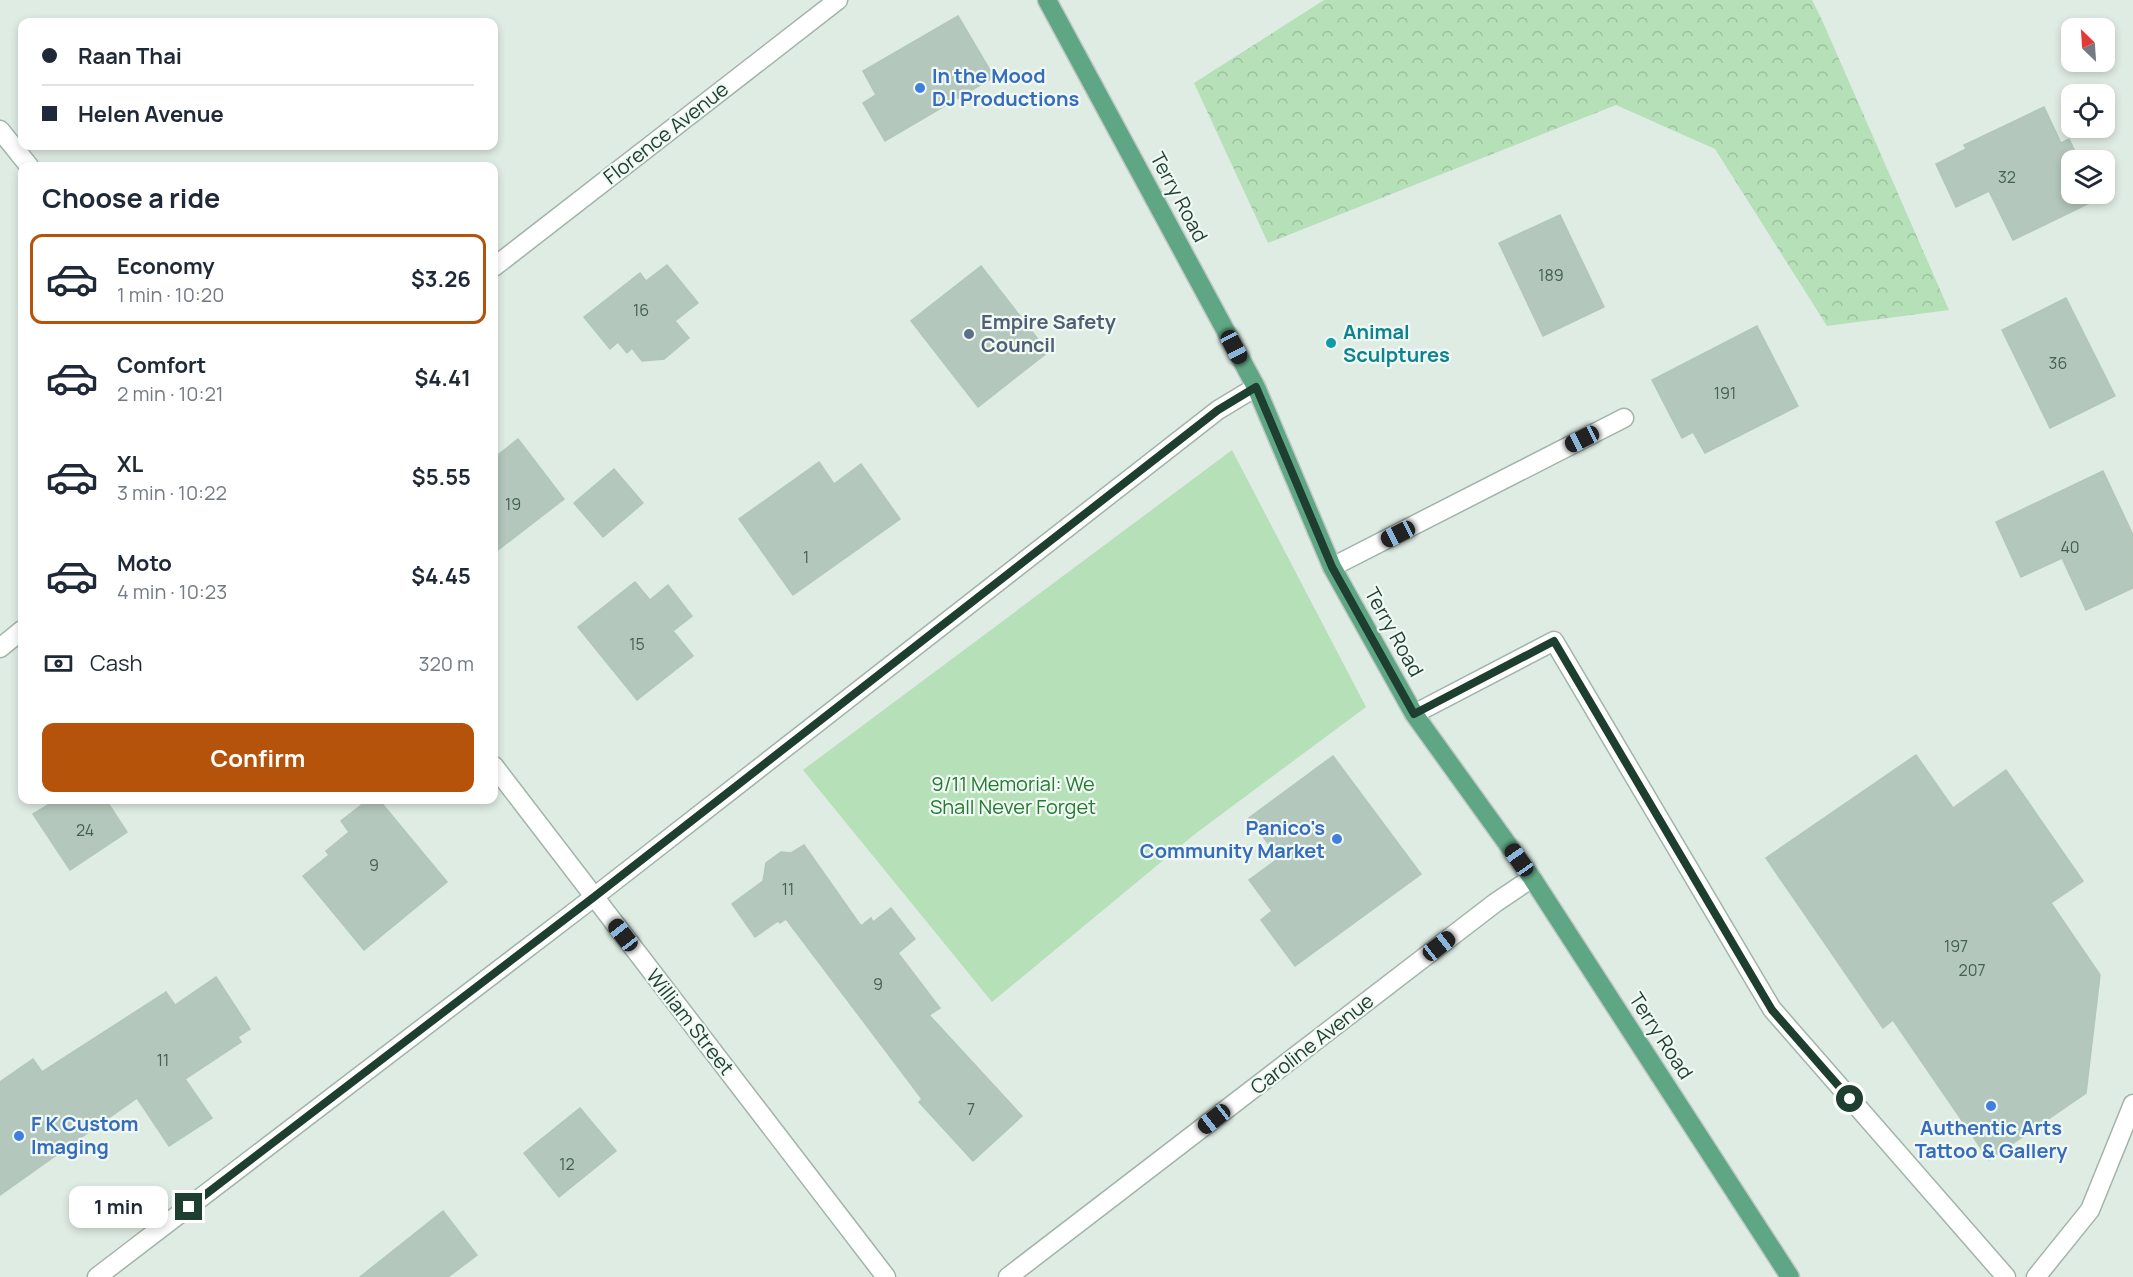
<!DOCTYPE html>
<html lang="en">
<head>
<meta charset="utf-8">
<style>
	body { margin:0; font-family:Manrope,sans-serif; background:#f2f2f3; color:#1f2937; height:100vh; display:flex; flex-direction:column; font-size:22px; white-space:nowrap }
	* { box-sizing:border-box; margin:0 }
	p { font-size:20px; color:#747a83 }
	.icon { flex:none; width:33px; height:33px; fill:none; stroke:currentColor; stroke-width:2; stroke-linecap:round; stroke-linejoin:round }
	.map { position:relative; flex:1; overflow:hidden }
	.side { position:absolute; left:18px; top:162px; width:480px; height:642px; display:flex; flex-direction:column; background:#fff; border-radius:12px; box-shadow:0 3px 9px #0003 }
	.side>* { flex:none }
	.top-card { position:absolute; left:18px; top:18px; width:480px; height:132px; border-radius:12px; box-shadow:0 3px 9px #0003; display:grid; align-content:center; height:132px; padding:0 24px; background:#fff }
	.needle { width:39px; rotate:335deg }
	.controls { position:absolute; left:2061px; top:18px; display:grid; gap:12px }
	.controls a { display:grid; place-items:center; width:54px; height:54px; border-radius:12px; background:#fff; box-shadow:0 3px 9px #0003; font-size:30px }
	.end { position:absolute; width:27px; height:27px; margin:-14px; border:8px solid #1e3e2f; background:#fff; box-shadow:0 0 0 3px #fff }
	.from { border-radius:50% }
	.bubble { position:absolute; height:42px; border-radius:12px; background:#fff; box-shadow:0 3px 9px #0003; font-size:20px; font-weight:700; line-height:42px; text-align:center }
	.car { position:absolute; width:18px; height:36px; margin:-18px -9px; border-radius:8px; box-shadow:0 0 4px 2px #0007; background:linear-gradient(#222 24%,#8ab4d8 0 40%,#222 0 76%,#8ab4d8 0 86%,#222 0) }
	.top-card b { display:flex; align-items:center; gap:21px; height:57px; font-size:22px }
	.top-card b+b { border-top:2px solid #e0e1e3 }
	.top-card i { width:15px; height:15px; background:#1f2937 }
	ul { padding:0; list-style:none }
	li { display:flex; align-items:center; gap:18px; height:90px; margin:0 12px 9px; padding:0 12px; border:3px solid transparent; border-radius:12px }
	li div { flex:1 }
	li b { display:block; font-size:22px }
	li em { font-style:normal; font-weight:700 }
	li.current { border-color:#b45309 }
	li>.icon { width:54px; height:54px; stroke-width:1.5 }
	h2 { padding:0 24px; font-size:27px; line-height:72px }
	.pay { display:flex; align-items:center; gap:15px; height:66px; padding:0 24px; font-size:22px }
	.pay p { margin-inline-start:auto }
	.action { display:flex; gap:12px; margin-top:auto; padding:12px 24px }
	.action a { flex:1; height:69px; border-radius:12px; background:#b45309; color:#fff; font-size:24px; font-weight:700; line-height:69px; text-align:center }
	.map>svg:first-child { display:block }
	.forest { fill:url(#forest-crowns) }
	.park { fill:#b6e0b8 }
	.building { fill:#b4c7bc; stroke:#b1c7b9; stroke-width:1.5 }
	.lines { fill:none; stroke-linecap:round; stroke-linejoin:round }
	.minor-casing { stroke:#a1b4aa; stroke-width:21 }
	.major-casing { stroke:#c0c9c5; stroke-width:21 }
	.minor { stroke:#fff; stroke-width:18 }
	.major { stroke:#5fa784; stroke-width:18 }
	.route { stroke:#1e3e2f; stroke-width:8 }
	.shop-dot { fill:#3f7fe0; stroke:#f0f9f3; stroke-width:2 }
	.service-dot { fill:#5c6f8a; stroke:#f0f9f3; stroke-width:2 }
	.culture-dot { fill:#0f9aa8; stroke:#f0f9f3; stroke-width:2 }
	.labels { text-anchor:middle; stroke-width:4.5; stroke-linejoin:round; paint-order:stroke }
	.number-label { font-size:16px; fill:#446052 }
	.shop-label { font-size:20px; font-weight:bold; fill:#366cbe; stroke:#f0f9f3; text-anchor:start }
	.street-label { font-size:20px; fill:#1e3e2f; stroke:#f0f9f3 }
	.service-label { font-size:20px; font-weight:bold; fill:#4e5e75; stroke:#f0f9f3; text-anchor:start }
	.culture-label { font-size:20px; font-weight:bold; fill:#0d838f; stroke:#f0f9f3; text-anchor:start }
	.park-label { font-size:20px; fill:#247a32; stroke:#f0f9f3 }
</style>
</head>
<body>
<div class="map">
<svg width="2133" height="1277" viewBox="0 0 2133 1277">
	<defs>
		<pattern id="forest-crowns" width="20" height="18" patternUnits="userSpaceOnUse" patternTransform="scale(1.5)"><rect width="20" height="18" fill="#b6e0b8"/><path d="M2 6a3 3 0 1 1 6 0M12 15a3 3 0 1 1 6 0" fill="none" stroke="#9cc19e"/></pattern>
	</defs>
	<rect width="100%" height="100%" fill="#dfece4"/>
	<polygon class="forest" points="1324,0 1812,0 1822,20 1949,310 1827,326 1715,149 1616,105 1268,243 1194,83"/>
	<polygon class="park" points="1232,450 1366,707 1195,834 992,1002 803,770"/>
	<g class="building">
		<polygon points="958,16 994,77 885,141 863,103 876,95 863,71"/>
		<polygon points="2044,107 2061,143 2069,139 2079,160 2072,160 2072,194 2095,194 2098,199 2013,240 1989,191 1956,207 1936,164 1966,149 1964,145"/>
		<polygon points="1560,215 1604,307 1543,336 1499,243"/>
		<polygon points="667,265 698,303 675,321 689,338 664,359 642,361 632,348 627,353 618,342 610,349 584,317 640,273 646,281"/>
		<polygon points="981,266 1048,352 978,407 911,321"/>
		<polygon points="2066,298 2115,396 2050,428 2002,330"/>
		<polygon points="1757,326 1798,406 1705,453 1693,432 1682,438 1652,380"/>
		<polygon points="518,439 564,499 494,553 494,458"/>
		<polygon points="819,462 834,484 861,464 900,519 793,595 739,519"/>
		<polygon points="614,469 643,503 603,537 574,503"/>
		<polygon points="2103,471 2133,535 2133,588 2086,610 2062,558 2021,577 1996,522"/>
		<polygon points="635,582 650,600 668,585 692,616 673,631 693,656 637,700 578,627"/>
		<polygon points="1916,755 1953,808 2006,770 2083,881 2051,903 2100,975 2086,1093 1989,1160 1893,1020 1883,1028 1766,858"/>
		<polygon points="1333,756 1421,874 1295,966 1261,920 1272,911 1249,880 1279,858 1249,818"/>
		<polygon points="56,800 106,800 127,832 70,870 33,814"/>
		<polygon points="368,800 379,800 447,882 364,950 303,876 329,855 326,851 349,832 341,821"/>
		<polygon points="804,845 861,926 871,918 873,922 891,908 915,939 898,953 940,1008 929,1015 1022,1116 973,1161 919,1102 922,1099 786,919 780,923 778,921 755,937 732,904 763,881 766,863 781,852 791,853"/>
		<polygon points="216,977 250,1029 238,1037 241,1042 185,1079 212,1118 169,1146 137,1098 0,1195 0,1082 33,1059 42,1072 166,992 175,1005"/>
		<polygon points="580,1108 616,1151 559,1197 524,1153"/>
		<polygon points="443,1211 477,1255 448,1277 360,1277"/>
	</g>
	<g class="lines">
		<g class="minor-casing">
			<g id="minor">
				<polyline points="0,130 29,166"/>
				<polyline points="494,267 838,0"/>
				<polyline points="1332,567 1624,418"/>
				<polyline points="0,648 22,630"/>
				<polyline points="1414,714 1554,641 1772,1009 2006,1277"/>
				<polyline points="494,766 886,1277"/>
				<polyline points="97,1277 594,897 1218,410 1256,387"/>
				<polyline points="1008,1277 1495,903 1532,878"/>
				<polyline points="2036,1277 2090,1210 2133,1104"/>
			</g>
		</g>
		<g class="major-casing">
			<polyline id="major" points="1047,0 1256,387 1332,567 1414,714 1532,878 1790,1277"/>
		</g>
		<use href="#minor" class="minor"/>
		<use href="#major" class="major"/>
	</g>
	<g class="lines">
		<polyline class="route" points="189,1207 594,897 1218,410 1256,387 1332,567 1414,714 1554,641 1772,1010 1850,1099"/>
	</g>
	<g class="shop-dot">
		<circle cx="920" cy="88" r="6"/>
		<circle cx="1337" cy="839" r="6"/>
		<circle cx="1991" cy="1106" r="6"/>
		<circle cx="19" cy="1136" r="6"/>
	</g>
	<circle class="service-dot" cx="969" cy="334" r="6"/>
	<circle class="culture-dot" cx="1331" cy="343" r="6"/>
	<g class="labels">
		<g class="number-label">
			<text x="2007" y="183">32</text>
			<text x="1551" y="281">189</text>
			<text x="641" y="316">16</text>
			<text x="2058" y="369">36</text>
			<text x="1725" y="399">191</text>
			<text x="513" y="510">19</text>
			<text x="2070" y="553">40</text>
			<text x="806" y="563">1</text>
			<text x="637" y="650">15</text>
			<text x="85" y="836">24</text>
			<text x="374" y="871">9</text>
			<text x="788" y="895">11</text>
			<text x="1956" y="952">197</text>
			<text x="1972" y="976">207</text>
			<text x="878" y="990">9</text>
			<text x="163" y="1066">11</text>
			<text x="971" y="1115">7</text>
			<text x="567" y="1170">12</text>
		</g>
		<g class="shop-label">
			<text x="932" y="83">In the Mood<tspan x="932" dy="23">DJ Productions</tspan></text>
			<text x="1325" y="835" text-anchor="end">Panico's<tspan x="1325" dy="23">Community Market</tspan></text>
			<text x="31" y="1131">F K Custom<tspan x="31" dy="23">Imaging</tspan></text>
			<text x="1991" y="1135" text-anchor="middle">Authentic Arts<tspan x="1991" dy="23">Tattoo &amp; Gallery</tspan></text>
		</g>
		<g class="street-label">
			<text transform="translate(666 133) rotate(-38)" y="7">Florence Avenue</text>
			<text transform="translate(1179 197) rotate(62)" y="7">Terry Road</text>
			<text transform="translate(1394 632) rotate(61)" y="7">Terry Road</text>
			<text transform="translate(690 1022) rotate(52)" y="7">William Street</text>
			<text transform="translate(1661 1036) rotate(57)" y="7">Terry Road</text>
			<text transform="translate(1312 1044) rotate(-38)" y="7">Caroline Avenue</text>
		</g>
		<g class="service-label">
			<text x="981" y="329">Empire Safety<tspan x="981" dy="23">Council</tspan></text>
		</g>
		<g class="culture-label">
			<text x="1343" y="339">Animal<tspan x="1343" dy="23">Sculptures</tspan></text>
		</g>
		<g class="park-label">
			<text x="1013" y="791">9/11 Memorial: We<tspan x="1013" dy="23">Shall Never Forget</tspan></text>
		</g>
	</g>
</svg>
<div class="controls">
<a><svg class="needle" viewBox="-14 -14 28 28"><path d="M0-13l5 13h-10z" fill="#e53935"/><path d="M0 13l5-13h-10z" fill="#747a83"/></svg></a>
<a><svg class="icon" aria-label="locate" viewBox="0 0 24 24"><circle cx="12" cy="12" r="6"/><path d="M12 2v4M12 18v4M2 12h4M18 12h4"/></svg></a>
<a><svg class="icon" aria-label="layers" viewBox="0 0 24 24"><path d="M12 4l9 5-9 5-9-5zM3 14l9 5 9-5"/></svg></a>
</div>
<i class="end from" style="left:1850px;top:1099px"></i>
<i class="end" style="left:189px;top:1207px"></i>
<div class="bubble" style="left:69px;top:1186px;width:99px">1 min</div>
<i class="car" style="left:1234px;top:347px;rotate:152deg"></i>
<i class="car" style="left:1582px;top:439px;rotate:243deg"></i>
<i class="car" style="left:1398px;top:534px;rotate:243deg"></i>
<i class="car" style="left:1519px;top:860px;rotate:325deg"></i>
<i class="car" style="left:623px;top:935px;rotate:322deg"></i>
<i class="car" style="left:1439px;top:946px;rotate:52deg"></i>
<i class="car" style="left:1214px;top:1119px;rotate:232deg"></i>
<div class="top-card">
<b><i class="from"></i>Raan Thai</b>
<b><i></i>Helen Avenue</b>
</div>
<section class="side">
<h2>Choose a ride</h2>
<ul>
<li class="current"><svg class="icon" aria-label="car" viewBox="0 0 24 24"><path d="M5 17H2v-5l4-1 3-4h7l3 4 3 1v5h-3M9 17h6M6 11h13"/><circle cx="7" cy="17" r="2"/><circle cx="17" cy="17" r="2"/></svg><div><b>Economy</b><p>1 min · 10:20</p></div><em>$3.26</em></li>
<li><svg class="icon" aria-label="car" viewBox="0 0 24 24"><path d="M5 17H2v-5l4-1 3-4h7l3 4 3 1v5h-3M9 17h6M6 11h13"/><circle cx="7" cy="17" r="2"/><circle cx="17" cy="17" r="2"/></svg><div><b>Comfort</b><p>2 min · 10:21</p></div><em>$4.41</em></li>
<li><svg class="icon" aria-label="car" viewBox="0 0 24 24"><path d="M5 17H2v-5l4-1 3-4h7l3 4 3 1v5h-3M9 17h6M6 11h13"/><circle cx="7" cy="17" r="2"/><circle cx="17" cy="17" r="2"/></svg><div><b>XL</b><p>3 min · 10:22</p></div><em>$5.55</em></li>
<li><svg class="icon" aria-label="car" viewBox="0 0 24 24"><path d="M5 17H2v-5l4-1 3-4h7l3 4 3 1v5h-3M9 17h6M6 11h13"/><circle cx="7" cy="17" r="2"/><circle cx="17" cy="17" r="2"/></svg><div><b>Moto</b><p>4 min · 10:23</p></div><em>$4.45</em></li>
</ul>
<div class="pay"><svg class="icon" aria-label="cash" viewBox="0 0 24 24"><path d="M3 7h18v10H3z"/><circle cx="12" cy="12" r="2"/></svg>Cash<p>320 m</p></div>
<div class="action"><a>Confirm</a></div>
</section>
</div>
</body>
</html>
